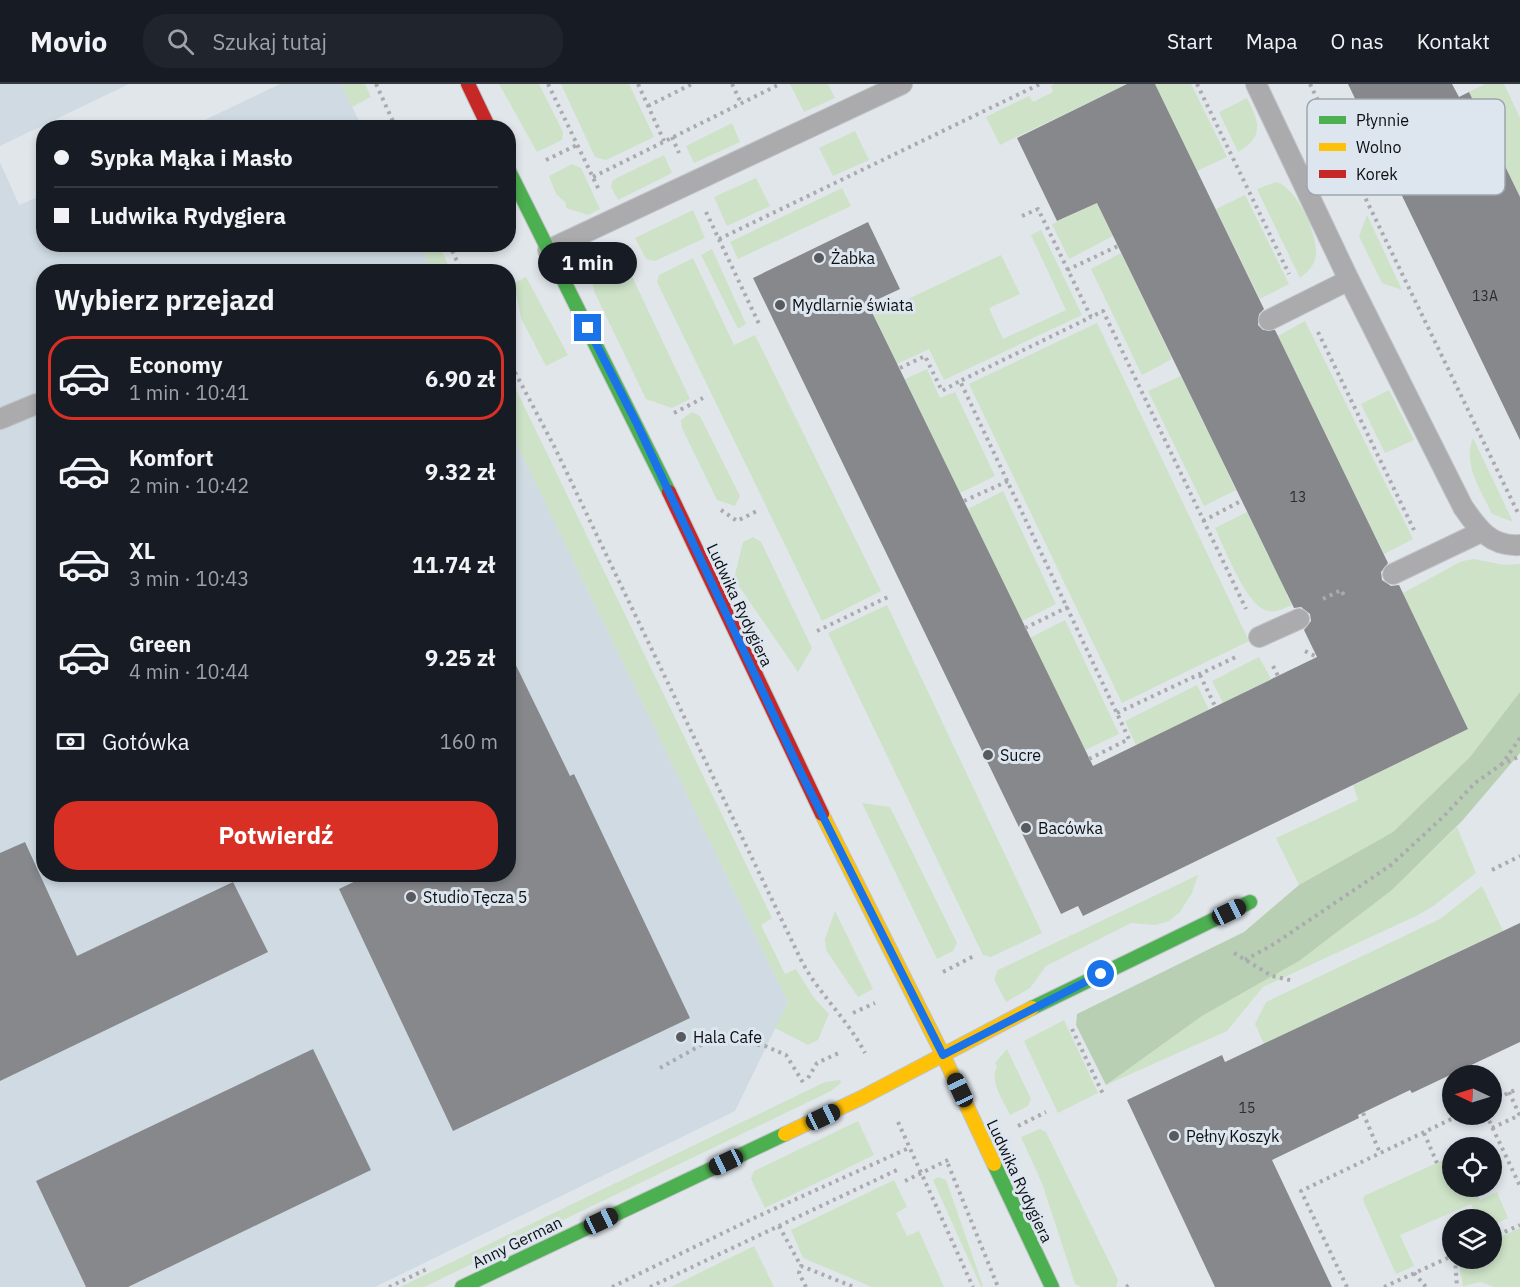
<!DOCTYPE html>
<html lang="pl">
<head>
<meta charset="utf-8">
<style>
	body { margin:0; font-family:"IBM Plex Sans",sans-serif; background:#20242c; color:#f1f3f6; height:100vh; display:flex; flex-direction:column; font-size:22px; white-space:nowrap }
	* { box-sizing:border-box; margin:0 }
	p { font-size:20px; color:#9ea1a6 }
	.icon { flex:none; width:33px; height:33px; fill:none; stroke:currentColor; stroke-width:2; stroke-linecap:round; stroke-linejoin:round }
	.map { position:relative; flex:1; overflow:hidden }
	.drawer { position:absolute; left:36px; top:180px; width:480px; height:618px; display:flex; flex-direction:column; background:#171b24; border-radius:24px; box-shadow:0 3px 9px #0003 }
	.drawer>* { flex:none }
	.banner { position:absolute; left:36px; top:36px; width:480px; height:132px; border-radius:24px; box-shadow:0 3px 9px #0003; display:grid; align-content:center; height:132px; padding:0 18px; background:#171b24 }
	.needle { width:39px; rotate:274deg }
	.tools { position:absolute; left:1442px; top:981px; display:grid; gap:12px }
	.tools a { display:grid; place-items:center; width:60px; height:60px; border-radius:50%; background:#171b24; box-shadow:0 3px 9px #0003; font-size:30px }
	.end { position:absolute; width:27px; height:27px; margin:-14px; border:8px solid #1a73e8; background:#fff; box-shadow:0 0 0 3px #fff }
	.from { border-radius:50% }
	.bubble { position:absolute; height:42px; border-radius:21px; background:#171b24; box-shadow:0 3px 9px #0003; font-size:20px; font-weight:700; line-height:42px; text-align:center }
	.car { position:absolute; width:18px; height:36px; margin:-18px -9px; border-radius:8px; box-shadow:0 0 4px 2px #0007; background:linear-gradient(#222 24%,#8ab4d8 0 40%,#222 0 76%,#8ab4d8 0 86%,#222 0) }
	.banner b { display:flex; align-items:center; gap:21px; height:57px; font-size:22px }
	.banner b+b { border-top:2px solid #363941 }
	.banner i { width:15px; height:15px; background:#f1f3f6 }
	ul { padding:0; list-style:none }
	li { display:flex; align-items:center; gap:18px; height:84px; margin:0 12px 9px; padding:0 6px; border:3px solid transparent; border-radius:24px }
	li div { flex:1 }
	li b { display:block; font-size:22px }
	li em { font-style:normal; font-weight:700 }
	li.current { border-color:#d93025 }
	li>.icon { width:54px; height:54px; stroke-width:1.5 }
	h2 { padding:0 18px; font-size:27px; line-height:72px }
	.pay { display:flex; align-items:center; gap:15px; height:66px; padding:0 18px; font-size:22px }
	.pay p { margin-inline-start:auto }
	.primary-button { display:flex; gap:12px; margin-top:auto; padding:12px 18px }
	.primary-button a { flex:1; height:69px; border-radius:24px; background:#d93025; color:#fff; font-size:24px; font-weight:700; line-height:69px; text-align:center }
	header { display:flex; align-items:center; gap:36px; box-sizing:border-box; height:84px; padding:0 30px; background:#171b24; border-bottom:2px solid #363941 }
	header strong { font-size:28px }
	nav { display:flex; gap:33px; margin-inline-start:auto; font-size:21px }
	.search { width:420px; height:54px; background:#20242c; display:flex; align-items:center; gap:15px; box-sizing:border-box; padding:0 21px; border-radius:24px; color:#9ea1a6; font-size:22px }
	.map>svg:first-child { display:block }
	.built { fill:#cfdae3 }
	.green { fill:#cde2c7 }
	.forest { fill:#b9cfb3 }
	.building { fill:#87888c }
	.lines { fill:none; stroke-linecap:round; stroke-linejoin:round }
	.lane-casing { stroke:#c0c4c7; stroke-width:22 }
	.fast-casing { stroke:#c0c4c7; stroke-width:16 }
	.slow-casing { stroke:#c0c4c7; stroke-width:16 }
	.jam-casing { stroke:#c0c4c7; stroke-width:16 }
	.path { stroke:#aaabaf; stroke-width:4; stroke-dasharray:3 4.5; stroke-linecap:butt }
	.lane { stroke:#ababad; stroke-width:20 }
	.fast { stroke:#4caf50; stroke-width:14 }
	.slow { stroke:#ffc107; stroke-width:14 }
	.jam { stroke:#c62828; stroke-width:14 }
	.route { stroke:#1a73e8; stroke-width:8 }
	.poi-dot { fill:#575a5e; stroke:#dde6ef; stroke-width:2 }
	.labels { text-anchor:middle; stroke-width:6; stroke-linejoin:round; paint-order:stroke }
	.number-label { font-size:14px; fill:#2b2d30 }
	.poi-label { font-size:16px; fill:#0c0f12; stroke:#dde6ef; text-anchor:start }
	.street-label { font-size:16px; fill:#0c0f12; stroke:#dde6ef }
	.key { fill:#dde6ef; stroke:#9ea6ad; stroke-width:1.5 }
	.key-label { font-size:16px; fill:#0c0f12 }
</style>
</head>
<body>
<header>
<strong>Movio</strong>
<div class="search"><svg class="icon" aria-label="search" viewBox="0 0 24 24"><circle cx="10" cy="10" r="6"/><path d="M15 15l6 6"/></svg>Szukaj tutaj</div>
<nav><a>Start</a><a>Mapa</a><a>O nas</a><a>Kontakt</a></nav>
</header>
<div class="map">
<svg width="1520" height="1203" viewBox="0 0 1520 1203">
	<rect width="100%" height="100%" fill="#e1e6eb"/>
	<g class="built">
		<polygon points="0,0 129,0 0,62"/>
		<polygon points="280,0 341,0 362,43 188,44"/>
		<polygon points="0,78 19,121 43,111 44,160 419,161 432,187 44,188 44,790 508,790 509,344 788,918 735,1027 375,1203 0,1203"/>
	</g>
	<g class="green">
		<polygon points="341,0 365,0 371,13 352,23"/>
		<polygon points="499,0 539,0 563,48 562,56 537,68"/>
		<polygon points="561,0 629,0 654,53 606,76 595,73"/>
		<polygon points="790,0 828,0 835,14 804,28"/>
		<polygon points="1055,0 1127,0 1000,61 986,33 1029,12 1033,18 1053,8 1051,2"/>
		<polygon points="1155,0 1191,0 1227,73 1197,87"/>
		<polygon points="1485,0 1504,0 1520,34 1520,113 1469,8"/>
		<path d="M1247,14C1259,38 1265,52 1238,68L1219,28Z"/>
		<polygon points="732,39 740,58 694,79 686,62"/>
		<polygon points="855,47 869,76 833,92 819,64"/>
		<polygon points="664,71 672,89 618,116 611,103 613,96"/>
		<polygon points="572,80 581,84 600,125 588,131 566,124 566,119 556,110 549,92"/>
		<polygon points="756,94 770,122 727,142 714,113"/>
		<path d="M1276,98C1297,103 1321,155 1315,176C1312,184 1306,189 1300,194L1257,105Z"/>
		<polygon points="842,104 851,122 738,175 730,158"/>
		<polygon points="1245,111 1289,200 1260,215 1216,125"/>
		<polygon points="1097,119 1113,152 1069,175 1052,140"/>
		<polygon points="693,126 705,154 655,177 646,175 635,154"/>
		<polygon points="1367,131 1402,206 1382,199 1359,152"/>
		<polygon points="1041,146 1082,231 944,296 929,265 897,280 874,231 1001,171 1020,210 989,224 1003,255 1066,226 1031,151"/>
		<polygon points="419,161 439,161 451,187 432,187"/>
		<polygon points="617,161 690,315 672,324 646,315 595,209 593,201 594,190 590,189 596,173"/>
		<polygon points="712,165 746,240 738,245 701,171"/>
		<polygon points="1121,169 1172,275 1142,291 1091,185"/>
		<polygon points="693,174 734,261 755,251 881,507 822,537 657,198 659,191"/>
		<polygon points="526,193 568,271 546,282 521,234 514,199"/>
		<polygon points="1305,237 1413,455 1384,470 1278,252"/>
		<polygon points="1097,239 1249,557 1122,619 969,300"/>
		<polygon points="927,285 940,314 955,308 995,392 960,409 905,295"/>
		<polygon points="509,291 772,834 761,841 785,890 796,885 814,914 829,930 818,956 808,961 775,944 788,918 509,344"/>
		<polygon points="1181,292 1206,344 1234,375 1224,381 1236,406 1204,422 1148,307"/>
		<polygon points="1389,306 1414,356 1385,369 1361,320"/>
		<polygon points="692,328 700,332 740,412 735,422 717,416 682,344 681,336"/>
		<path d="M1473,354L1513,438L1492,430C1481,406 1462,380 1473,354Z"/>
		<polygon points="1003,407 1056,520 1022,537 968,425"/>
		<path d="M1247,428L1269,474L1279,469L1297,505L1286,510L1292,521C1283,525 1275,530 1265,526C1246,520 1224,463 1215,444Z"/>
		<polygon points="753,453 761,458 812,564 798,588 734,495 743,458"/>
		<polygon points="1474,475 1504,481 1520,480 1520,608 1470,673 1393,748 1299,801 1276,754 1358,716 1353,701 1468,645 1403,509 1462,477"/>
		<polygon points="887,521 1042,849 991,873 983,871 828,549"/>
		<polygon points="1065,536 1119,650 1085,666 1030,554"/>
		<polygon points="1259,573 1271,595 1223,619 1212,597"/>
		<polygon points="1197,601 1209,626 1136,661 1125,637"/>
		<polygon points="862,719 890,723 957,859 953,867 937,875"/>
		<polygon points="1457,743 1476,789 1432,823 1416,832 1263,903 1227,947 1106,1001 1202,932 1297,878 1392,806"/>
		<polygon points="1198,791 1192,809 1180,828 1169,837 1155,841 1131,839 1046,882 1030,904 1006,918 994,895 998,886"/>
		<polygon points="1482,802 1503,847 1453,870 1456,877 1413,889 1264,960 1255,940 1266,918 1440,835"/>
		<polygon points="835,827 873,905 858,913 826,866 825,855"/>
		<polygon points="1064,936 1098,1009 1058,1029 1024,957"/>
		<path d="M1007,965L1031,1015L1028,1022L1010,1031C1003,1016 989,998 997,982L995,979Z"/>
		<polygon points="840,996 841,999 831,1007 424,1203 400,1203 825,998"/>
		<polygon points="858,1037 874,1071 765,1124 751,1095 754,1087"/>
		<polygon points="1040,1045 1046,1048 1118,1196 1116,1203 1081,1203 1075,1200 1042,1099 1021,1053"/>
		<polygon points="1452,1072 1452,1102 1474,1103 1480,1116 1497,1108 1508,1134 1491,1142 1491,1136 1478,1135 1471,1120 1400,1151 1414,1182 1396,1190 1363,1116 1364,1112"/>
		<polygon points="938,1093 946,1096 983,1202 981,1203 933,1096"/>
		<polygon points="894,1096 907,1123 896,1129 907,1152 919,1147 944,1203 872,1203 803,1174 791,1146"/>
		<polygon points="1520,1144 1520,1203 1494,1203 1481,1198 1463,1202 1458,1175 1491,1174 1491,1157"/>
		<polygon points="754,1162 774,1203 671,1203"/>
	</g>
	<polygon class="forest" points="1520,608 1520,669 1462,737 1392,806 1299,877 1202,932 1106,1001 1076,941 1077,930 1244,848 1299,801 1393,748 1470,673"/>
	<g class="building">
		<polygon points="1127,0 1155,0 1264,225 1259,230 1258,241 1263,246 1275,246 1278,252 1388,479 1381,488 1382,496 1391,502 1399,501 1468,645 1083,832 1078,822 1061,830 753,194 868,138 900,205 868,220 1093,682 1317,573 1304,546 1311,537 1310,530 1301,523 1294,524 1097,119 1057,137 1017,54"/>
		<polygon points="1348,0 1452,0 1459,13 1469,8 1520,113 1520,356"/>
		<polygon points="508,565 570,692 574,690 690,934 453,1047 339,805 370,790 508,790"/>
		<polygon points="25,758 77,872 233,798 268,868 0,997 0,769"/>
		<polygon points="1520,839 1520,958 1412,1009 1410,1006 1358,1031 1359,1034 1272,1076 1332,1203 1215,1203 1127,1016 1222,971 1225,978"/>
		<polygon points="313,965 371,1086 128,1203 86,1203 36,1097"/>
	</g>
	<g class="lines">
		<g class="lane-casing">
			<g id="lane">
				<path d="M1256,0L1349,196L1463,423C1478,445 1491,463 1520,461"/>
				<polyline points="548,166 902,0"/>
				<polyline points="1269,236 1349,196"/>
				<polyline points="0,335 36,320"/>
				<polyline points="1393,490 1481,448"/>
				<polyline points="1259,553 1299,535"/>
			</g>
		</g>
		<g class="fast-casing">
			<g id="fast">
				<polyline points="508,85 669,408"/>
				<polyline points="1032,924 1250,818"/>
				<polyline points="994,1080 1052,1203"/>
				<polyline points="462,1203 785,1050"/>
			</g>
		</g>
		<g class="slow-casing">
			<g id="slow">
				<polyline points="822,730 943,971 994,1080"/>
				<polyline points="785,1050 861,1014 1032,924"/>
			</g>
		</g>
		<g class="jam-casing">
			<g id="jam">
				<polyline points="468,0 489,44"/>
				<polyline points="669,408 822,730"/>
			</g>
		</g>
		<g class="path">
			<polyline points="376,0 396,44"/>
			<polyline points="548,0 600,108"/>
			<polyline points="638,0 664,57"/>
			<polyline points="732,0 741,19"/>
			<polyline points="1197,0 1289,190"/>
			<polyline points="1310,0 1518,429"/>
			<polyline points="648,22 692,0"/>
			<polyline points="672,53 679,69"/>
			<polyline points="546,76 577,61"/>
			<polyline points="593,93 780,0"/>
			<polyline points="706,128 760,242"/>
			<polyline points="1022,132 1038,125 1091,233 1103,227 1246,525"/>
			<polyline points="719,155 1040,0"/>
			<polyline points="449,160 462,188"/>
			<polyline points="1067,186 1118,162"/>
			<polyline points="1318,248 1414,446"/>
			<path d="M508,275L554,362L802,878C820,911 848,936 865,969"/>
			<polyline points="900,284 925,272 942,307 960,297"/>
			<polyline points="674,329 703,314"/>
			<polyline points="964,417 1008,397"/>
			<polyline points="721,426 737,437 757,427"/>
			<polyline points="1203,437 1241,417"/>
			<polyline points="1323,515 1341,506 1345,513"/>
			<polyline points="1025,544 1068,523"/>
			<polyline points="817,547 890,512"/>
			<polyline points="1305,567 1317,573"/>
			<polyline points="1273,582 1278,592"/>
			<polyline points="1200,591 1215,622"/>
			<polyline points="1117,629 1236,573"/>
			<polyline points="1520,654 1502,680 1520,672"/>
			<polyline points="1089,675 1129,655 960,297 1091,233"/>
			<polyline points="1492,786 1520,772"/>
			<polyline points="1234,869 1272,892 1294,897"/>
			<polyline points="1245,876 1274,860 1391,781 1444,732 1475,699 1502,680"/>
			<polyline points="943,888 974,872"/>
			<polyline points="853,929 875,919"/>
			<polyline points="1072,945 1104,1012"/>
			<polyline points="660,984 712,955 734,957 765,962 786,971 804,1000"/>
			<polyline points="808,994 817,979 841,968"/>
			<polyline points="1509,1008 1520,1032"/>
			<polyline points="1491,1017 1517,1005"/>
			<polyline points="1363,1029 1380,1069"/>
			<polyline points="1486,1030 1520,1102"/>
			<polyline points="898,1038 973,1203"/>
			<polyline points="1018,1042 1046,1028"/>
			<polyline points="1492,1044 1520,1031"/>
			<polyline points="1424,1049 1437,1079"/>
			<polyline points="948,1080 998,1203"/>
			<polyline points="905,1097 950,1075"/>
			<polyline points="779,1142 801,1182"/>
			<polyline points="1491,1154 1520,1141"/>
			<polyline points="1455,1174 1457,1203"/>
			<polyline points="1414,1189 1426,1203"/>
			<polyline points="389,1203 427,1185"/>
			<polyline points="612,1203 754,1134 909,1064"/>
			<polyline points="650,1203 899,1085"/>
			<polyline points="806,1203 799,1189 801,1182 854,1203"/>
			<polyline points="1126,1203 1130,1201"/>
			<polyline points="1347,1203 1301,1107 1462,1030"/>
			<polyline points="1384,1203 1452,1172"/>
		</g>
		<use href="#lane" class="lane"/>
		<use href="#fast" class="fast"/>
		<use href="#slow" class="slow"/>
		<use href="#jam" class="jam"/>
	</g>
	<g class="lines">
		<polyline class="route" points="588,244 637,340 801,689 943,971 1101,890"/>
	</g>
	<g class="poi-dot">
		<circle cx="819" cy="174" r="6"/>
		<circle cx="780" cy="221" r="6"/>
		<circle cx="988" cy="671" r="6"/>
		<circle cx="1026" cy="744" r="6"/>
		<circle cx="411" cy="813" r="6"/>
		<circle cx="681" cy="953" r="6"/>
		<circle cx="1174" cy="1052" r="6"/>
	</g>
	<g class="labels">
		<g class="number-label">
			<text x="1485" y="217">13A</text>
			<text x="1298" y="418">13</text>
			<text x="1247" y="1029">15</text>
		</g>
		<g class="poi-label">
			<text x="831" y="180">Żabka</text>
			<text x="792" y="227">Mydlarnie świata</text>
			<text x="1000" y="677">Sucre</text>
			<text x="1038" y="750">Bacówka</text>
			<text x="423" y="819">Studio Tęcza 5</text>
			<text x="693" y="959">Hala Cafe</text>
			<text x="1186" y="1058">Pełny Koszyk</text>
		</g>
		<g class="street-label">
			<text transform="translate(740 521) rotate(65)" y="6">Ludwika Rydygiera</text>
			<text transform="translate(1020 1097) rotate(65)" y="6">Ludwika Rydygiera</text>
			<text transform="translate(517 1158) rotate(-26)" y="6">Anny German</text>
		</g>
	</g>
	<rect x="1307" y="15" width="198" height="96" rx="9" class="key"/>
	<rect x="1319" y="32" width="27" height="8" fill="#4caf50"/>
	<rect x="1319" y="59" width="27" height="8" fill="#ffc107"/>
	<rect x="1319" y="86" width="27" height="8" fill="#c62828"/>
	<g class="key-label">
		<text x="1356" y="42">Płynnie</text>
		<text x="1356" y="69">Wolno</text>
		<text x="1356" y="96">Korek</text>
	</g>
</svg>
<div class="tools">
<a><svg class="needle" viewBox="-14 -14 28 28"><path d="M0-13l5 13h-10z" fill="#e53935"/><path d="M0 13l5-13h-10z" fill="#9ea1a6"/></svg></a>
<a><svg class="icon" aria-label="locate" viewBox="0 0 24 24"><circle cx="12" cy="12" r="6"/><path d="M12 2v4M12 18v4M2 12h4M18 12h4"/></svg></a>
<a><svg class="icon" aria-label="layers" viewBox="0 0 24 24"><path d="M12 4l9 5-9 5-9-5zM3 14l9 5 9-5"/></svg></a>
</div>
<i class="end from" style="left:1101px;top:890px"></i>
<i class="end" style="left:588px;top:244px"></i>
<div class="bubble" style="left:538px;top:158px;width:99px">1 min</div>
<i class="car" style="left:1229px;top:828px;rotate:64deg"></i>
<i class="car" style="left:960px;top:1006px;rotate:335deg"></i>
<i class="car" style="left:823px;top:1033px;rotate:65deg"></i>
<i class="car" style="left:726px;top:1078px;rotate:245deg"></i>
<i class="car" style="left:601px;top:1137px;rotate:65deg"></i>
<div class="banner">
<b><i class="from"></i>Sypka Mąka i Masło</b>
<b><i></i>Ludwika Rydygiera</b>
</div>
<section class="drawer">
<h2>Wybierz przejazd</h2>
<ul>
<li class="current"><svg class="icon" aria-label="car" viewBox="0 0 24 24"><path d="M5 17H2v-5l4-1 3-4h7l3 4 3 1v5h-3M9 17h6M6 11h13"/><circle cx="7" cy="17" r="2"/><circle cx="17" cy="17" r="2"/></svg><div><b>Economy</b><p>1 min · 10:41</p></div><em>6.90 zł</em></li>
<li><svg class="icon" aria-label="car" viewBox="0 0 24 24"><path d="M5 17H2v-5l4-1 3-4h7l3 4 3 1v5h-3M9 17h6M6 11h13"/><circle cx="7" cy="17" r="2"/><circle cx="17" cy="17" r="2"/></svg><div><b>Komfort</b><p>2 min · 10:42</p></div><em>9.32 zł</em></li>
<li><svg class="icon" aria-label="car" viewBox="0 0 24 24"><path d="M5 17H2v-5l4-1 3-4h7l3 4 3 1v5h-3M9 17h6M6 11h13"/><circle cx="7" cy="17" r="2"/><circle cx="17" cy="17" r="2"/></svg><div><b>XL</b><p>3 min · 10:43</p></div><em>11.74 zł</em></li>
<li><svg class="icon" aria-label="car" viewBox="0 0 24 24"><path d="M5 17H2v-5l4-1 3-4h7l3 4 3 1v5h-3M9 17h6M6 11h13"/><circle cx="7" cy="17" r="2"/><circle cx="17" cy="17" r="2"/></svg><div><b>Green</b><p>4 min · 10:44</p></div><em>9.25 zł</em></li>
</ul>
<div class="pay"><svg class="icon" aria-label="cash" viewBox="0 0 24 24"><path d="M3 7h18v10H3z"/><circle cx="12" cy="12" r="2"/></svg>Gotówka<p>160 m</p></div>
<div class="primary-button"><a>Potwierdź</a></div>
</section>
</div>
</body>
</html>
